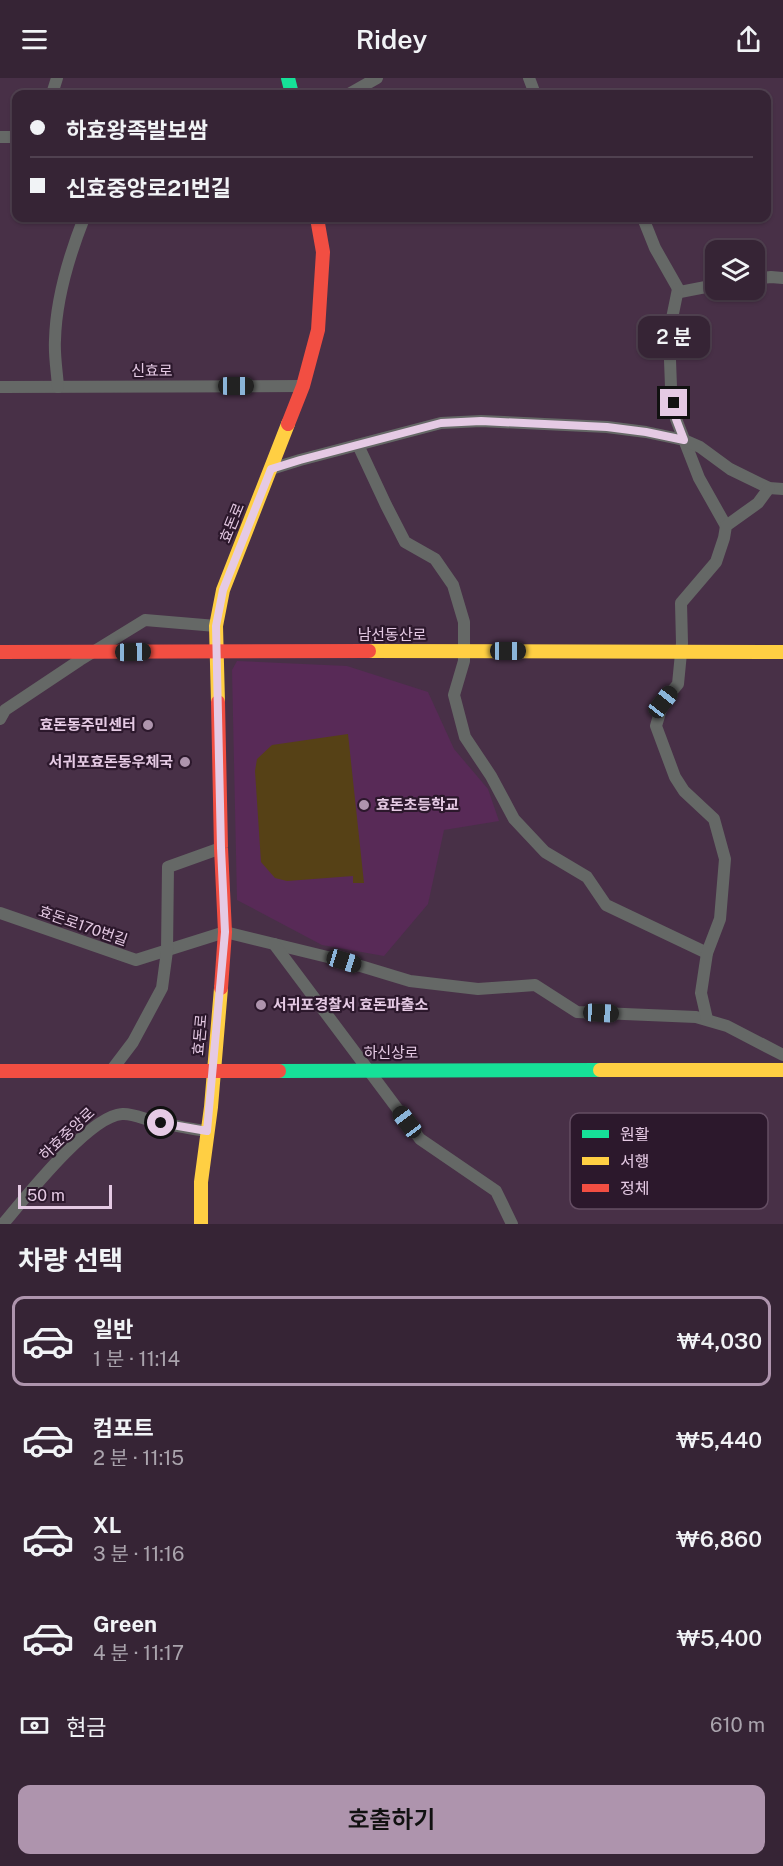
<!DOCTYPE html>
<html lang="ko">
<head>
<meta charset="utf-8">
<style>
	body { margin:0; font-family:"Public Sans","Noto Sans KR",sans-serif; background:#413041; color:#f1f3f6; height:100vh; display:flex; flex-direction:column; font-size:22px; white-space:nowrap }
	* { box-sizing:border-box; margin:0 }
	p { font-size:20px; color:#aaa4ad }
	.icon { flex:none; width:33px; height:33px; fill:none; stroke:currentColor; stroke-width:2; stroke-linecap:round; stroke-linejoin:round }
	.map { position:relative; height:1146px; overflow:hidden }
	.sheet { display:flex; flex-direction:column; background:#362435; flex:1 }
	.sheet>* { flex:none }
	.guide { position:absolute; left:12px; top:12px; width:759px; height:132px; border-radius:12px; box-shadow:0 2px 4px #0004,0 0 0 2px #504150; display:grid; align-content:center; height:132px; padding:0 18px; background:#362435 }
	.fabs { position:absolute; left:705px; top:162px; display:grid; gap:12px }
	.fabs a { display:grid; place-items:center; width:60px; height:60px; border-radius:12px; background:#362435; box-shadow:0 2px 4px #0004,0 0 0 2px #504150; font-size:30px }
	.scale { position:absolute; left:18px; bottom:15px; width:94px; box-sizing:border-box; padding-left:6px; border:3px solid #e5cae4; border-top:0; font-size:16px; line-height:21px; white-space:nowrap; color:#e5cae4; -webkit-text-stroke:4px #2c182c; paint-order:stroke }
	.end { position:absolute; width:27px; height:27px; margin:-14px; border:8px solid #e5cae4; background:#111; box-shadow:0 0 0 3px #111 }
	.from { border-radius:50% }
	.bubble { position:absolute; height:42px; border-radius:12px; background:#362435; box-shadow:0 2px 4px #0004,0 0 0 2px #504150; font-size:20px; font-weight:600; line-height:42px; text-align:center }
	.car { position:absolute; width:18px; height:36px; margin:-18px -9px; border-radius:8px; box-shadow:0 0 4px 2px #0007; background:linear-gradient(#222 24%,#8ab4d8 0 40%,#222 0 76%,#8ab4d8 0 86%,#222 0) }
	.guide b { display:flex; align-items:center; gap:21px; height:57px; font-size:22px }
	.guide b+b { border-top:2px solid #504150 }
	.guide i { width:15px; height:15px; background:#f1f3f6 }
	ul { padding:0; list-style:none }
	li { display:flex; align-items:center; gap:18px; height:90px; margin:0 12px 9px; padding:0 6px; border:3px solid transparent; border-radius:12px }
	li div { flex:1 }
	li b { display:block; font-size:22px }
	li em { font-style:normal; font-weight:600 }
	li.selected { border-color:#ae94ad }
	li>.icon { width:54px; height:54px; stroke-width:1.5 }
	h2 { padding:0 18px; font-size:27px; line-height:72px }
	.pay { display:flex; align-items:center; gap:15px; height:66px; padding:0 18px; font-size:22px }
	.pay p { margin-inline-start:auto }
	.action { display:flex; gap:12px; margin-top:auto; padding:12px 18px }
	.action a { flex:1; height:69px; border-radius:12px; background:#ae94ad; color:#111; font-size:24px; font-weight:600; line-height:69px; text-align:center }
	header { display:flex; justify-content:space-between; align-items:center; height:78px; padding:0 18px; background:#362435; font-size:27px; font-weight:600 }
	.map>svg:first-child { display:block }
	.built { fill:#582a57 }
	.pitch { fill:#564116 }
	.lines { fill:none; stroke-linecap:round; stroke-linejoin:round }
	.street { stroke:#656866; stroke-width:12 }
	.fast { stroke:#16e098; stroke-width:14 }
	.slow { stroke:#ffcf43; stroke-width:14 }
	.jam { stroke:#f24e42; stroke-width:14 }
	.route { stroke:#e5cae4; stroke-width:8 }
	.poi-dot { fill:#ae94ad; stroke:#2c182c; stroke-width:2 }
	.labels { text-anchor:middle; stroke-width:4.5; stroke-linejoin:round; paint-order:stroke }
	.street-label { font-size:15px; fill:#e5cae4; stroke:#2c182c }
	.poi-label { font-size:15px; font-weight:bold; fill:#e5cae4; stroke:#2c182c; text-anchor:end }
	.key { fill:#2c182c; stroke:#644d63; stroke-width:1.5 }
	.key-label { font-size:16px; fill:#e5cae4 }
</style>
</head>
<body>
<header><svg class="icon" aria-label="menu" viewBox="0 0 24 24"><path d="M4 6h16M4 12h16M4 18h16"/></svg>Ridey<svg class="icon" aria-label="share" viewBox="0 0 24 24"><path d="M12 15V3M7 8l5-5 5 5M5 13v7h14v-7"/></svg></header>
<div class="map">
<svg width="783" height="1146" viewBox="0 0 783 1146">
	<rect width="100%" height="100%" fill="#483047"/>
	<polygon class="built" points="237,583 347,588 428,614 454,671 488,711 499,743 444,752 428,826 384,878 322,867 237,822 232,592"/>
	<polygon class="pitch" points="348,656 364,805 353,805 353,798 287,803 275,800 261,784 255,693 257,681 272,667"/>
	<g class="lines">
		<g class="street">
			<polyline points="529,0 535,16"/>
			<polyline points="52,16 57,0"/>
			<polyline points="349,16 377,0"/>
			<polyline points="0,59 16,59"/>
			<polyline points="643,140 655,170 680,214 716,207"/>
			<polyline points="754,201 771,199 783,200"/>
			<polyline points="678,211 669,255 671,309 676,341 699,400 726,448"/>
			<polyline points="0,309 303,308"/>
			<path d="M58,309C57,293 54,277 55,262C56,220 69,178 84,140"/>
			<polyline points="358,367 386,427 405,464 435,481 453,507 464,544 464,583 454,617 465,659 491,698 514,741 545,774 587,799 606,827 707,875"/>
			<polyline points="271,391 300,382 441,345 481,343 607,349 646,354 684,362 700,369 730,391 769,410 783,411"/>
			<polyline points="0,641 5,632 80,582 145,542 216,548"/>
			<polyline points="0,835 136,882 225,854 344,883 410,903 478,911 535,907 577,934 696,939 727,948 783,977"/>
			<polyline points="274,866 420,1061 496,1113 512,1146"/>
			<polyline points="707,941 701,915 707,875 720,841 725,781 714,741 684,713 675,699 656,648 663,624 678,606 682,565 681,525 716,484 724,460 726,448 758,425 769,410"/>
			<polyline points="111,993 133,964 162,910 167,873 168,789 221,770"/>
			<path d="M3,1146C25,1120 89,1038 122,1036C132,1035 144,1041 153,1043C171,1047 189,1051 207,1053"/>
		</g>
		<g class="fast">
			<polyline points="288,0 292,16"/>
			<polyline points="279,993 600,992"/>
		</g>
		<g class="slow">
			<polyline points="369,573 783,574"/>
			<polyline points="218,624 216,548 223,512 288,346"/>
			<polyline points="600,992 783,992"/>
			<polyline points="201,1146 201,1104 211,1029 221,910"/>
		</g>
		<g class="jam">
			<polyline points="288,346 303,308 318,252 323,174 317,140"/>
			<polyline points="0,574 369,573"/>
			<polyline points="218,624 221,770 225,854 221,910"/>
			<polyline points="0,993 279,993"/>
		</g>
	</g>
	<g class="lines">
		<polyline class="route" points="161,1045 207,1053 225,854 221,770 216,548 223,512 271,391 300,382 441,345 481,343 607,349 646,354 684,362 676,341 674,325"/>
	</g>
	<g class="poi-dot">
		<circle cx="148" cy="647" r="6"/>
		<circle cx="185" cy="684" r="6"/>
		<circle cx="364" cy="727" r="6"/>
		<circle cx="261" cy="927" r="6"/>
	</g>
	<g class="labels">
		<g class="street-label">
			<text x="152" y="298">신효로</text>
			<text transform="translate(232 445) rotate(-68)" y="5">효돈로</text>
			<text x="392" y="562">남선동산로</text>
			<text transform="translate(83 848) rotate(19)" y="5">효돈로170번길</text>
			<text transform="translate(200 957) rotate(-85)" y="5">효돈로</text>
			<text x="391" y="980">하신상로</text>
			<text transform="translate(67 1056) rotate(-43)" y="5">하효중앙로</text>
		</g>
		<g class="poi-label">
			<text x="136" y="652">효돈동주민센터</text>
			<text x="173" y="689">서귀포효돈동우체국</text>
			<text x="376" y="732" text-anchor="start">효돈초등학교</text>
			<text x="273" y="932" text-anchor="start">서귀포경찰서 효돈파출소</text>
		</g>
	</g>
	<rect x="570" y="1035" width="198" height="96" rx="9" class="key"/>
	<rect x="582" y="1052" width="27" height="8" fill="#16e098"/>
	<rect x="582" y="1079" width="27" height="8" fill="#ffcf43"/>
	<rect x="582" y="1106" width="27" height="8" fill="#f24e42"/>
	<g class="key-label">
		<text x="620" y="1062">원활</text>
		<text x="620" y="1089">서행</text>
		<text x="620" y="1116">정체</text>
	</g>
</svg>
<div class="fabs">
<a><svg class="icon" aria-label="layers" viewBox="0 0 24 24"><path d="M12 4l9 5-9 5-9-5zM3 14l9 5 9-5"/></svg></a>
</div>
<div class="scale">50 m</div>
<i class="end from" style="left:161px;top:1045px"></i>
<i class="end" style="left:674px;top:325px"></i>
<div class="bubble" style="left:638px;top:238px;width:72px">2 분</div>
<i class="car" style="left:236px;top:308px;rotate:90deg"></i>
<i class="car" style="left:508px;top:573px;rotate:90deg"></i>
<i class="car" style="left:133px;top:574px;rotate:89deg"></i>
<i class="car" style="left:663px;top:624px;rotate:38deg"></i>
<i class="car" style="left:344px;top:883px;rotate:107deg"></i>
<i class="car" style="left:601px;top:935px;rotate:93deg"></i>
<i class="car" style="left:407px;top:1044px;rotate:323deg"></i>
<div class="guide">
<b><i class="from"></i>하효왕족발보쌈</b>
<b><i></i>신효중앙로21번길</b>
</div>
</div>
<section class="sheet">
<h2>차량 선택</h2>
<ul>
<li class="selected"><svg class="icon" aria-label="car" viewBox="0 0 24 24"><path d="M5 17H2v-5l4-1 3-4h7l3 4 3 1v5h-3M9 17h6M6 11h13"/><circle cx="7" cy="17" r="2"/><circle cx="17" cy="17" r="2"/></svg><div><b>일반</b><p>1 분 · 11:14</p></div><em>₩4,030</em></li>
<li><svg class="icon" aria-label="car" viewBox="0 0 24 24"><path d="M5 17H2v-5l4-1 3-4h7l3 4 3 1v5h-3M9 17h6M6 11h13"/><circle cx="7" cy="17" r="2"/><circle cx="17" cy="17" r="2"/></svg><div><b>컴포트</b><p>2 분 · 11:15</p></div><em>₩5,440</em></li>
<li><svg class="icon" aria-label="car" viewBox="0 0 24 24"><path d="M5 17H2v-5l4-1 3-4h7l3 4 3 1v5h-3M9 17h6M6 11h13"/><circle cx="7" cy="17" r="2"/><circle cx="17" cy="17" r="2"/></svg><div><b>XL</b><p>3 분 · 11:16</p></div><em>₩6,860</em></li>
<li><svg class="icon" aria-label="car" viewBox="0 0 24 24"><path d="M5 17H2v-5l4-1 3-4h7l3 4 3 1v5h-3M9 17h6M6 11h13"/><circle cx="7" cy="17" r="2"/><circle cx="17" cy="17" r="2"/></svg><div><b>Green</b><p>4 분 · 11:17</p></div><em>₩5,400</em></li>
</ul>
<div class="pay"><svg class="icon" aria-label="cash" viewBox="0 0 24 24"><path d="M3 7h18v10H3z"/><circle cx="12" cy="12" r="2"/></svg>현금<p>610 m</p></div>
<div class="action"><a>호출하기</a></div>
</section>
</body>
</html>
